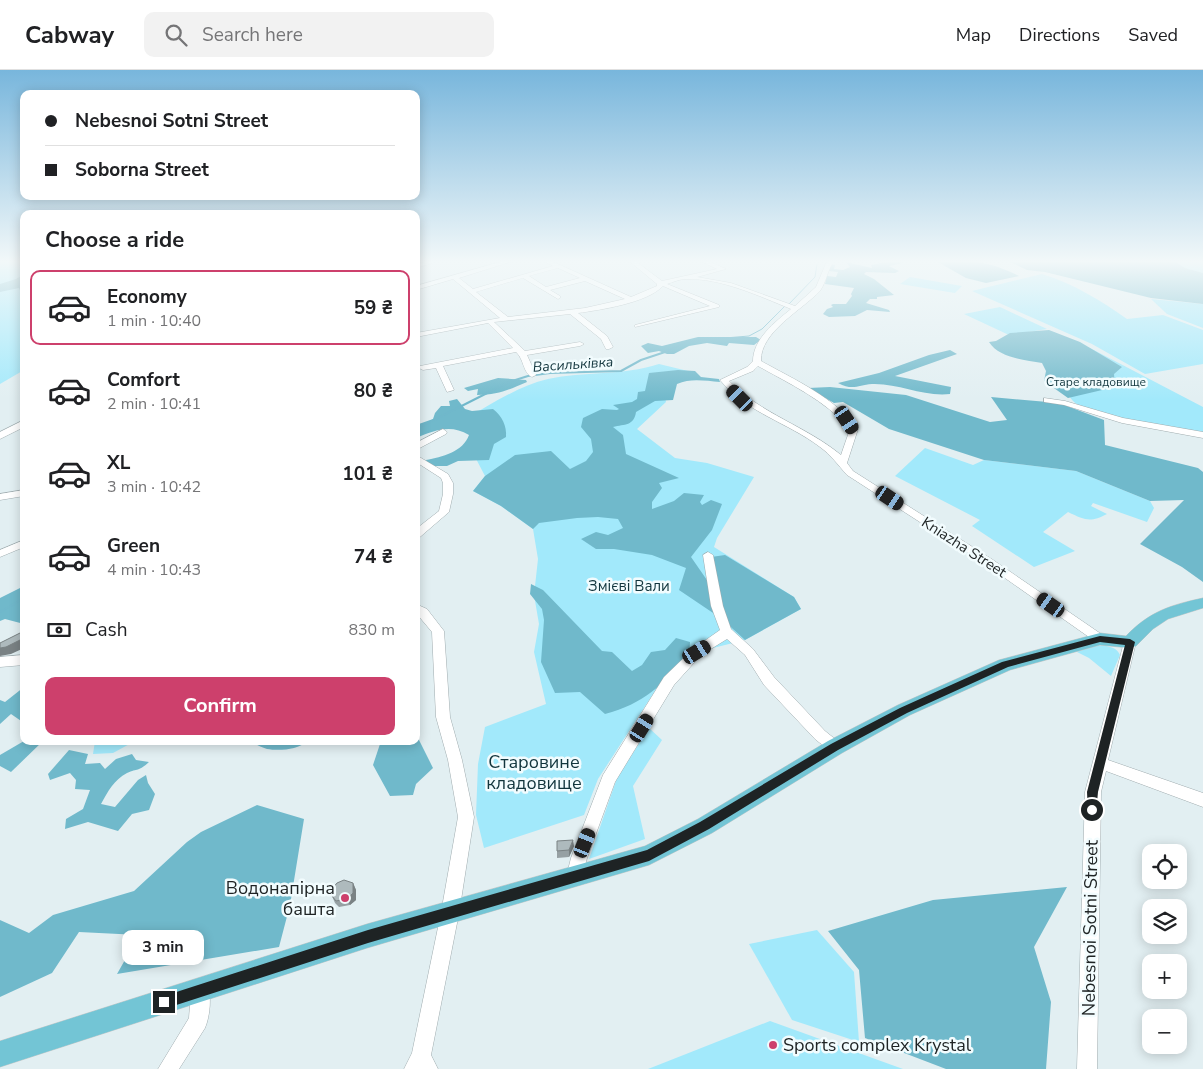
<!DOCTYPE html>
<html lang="en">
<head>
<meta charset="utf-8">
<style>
	body { margin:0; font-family:"Nunito Sans",sans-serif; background:#f2f2f2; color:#202124; height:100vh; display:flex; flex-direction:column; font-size:19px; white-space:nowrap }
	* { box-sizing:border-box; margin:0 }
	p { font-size:16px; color:#757577 }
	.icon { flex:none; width:28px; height:28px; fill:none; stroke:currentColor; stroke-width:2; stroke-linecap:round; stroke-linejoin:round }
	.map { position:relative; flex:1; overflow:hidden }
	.drawer { position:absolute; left:20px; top:140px; width:400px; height:535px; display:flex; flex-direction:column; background:#fff; border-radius:10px; box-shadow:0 2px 12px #0003 }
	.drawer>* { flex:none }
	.banner { position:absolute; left:20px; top:20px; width:400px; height:110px; border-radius:10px; box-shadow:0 2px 12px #0003; display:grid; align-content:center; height:110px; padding:0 25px; background:#fff }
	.controls { position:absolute; left:1142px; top:774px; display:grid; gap:10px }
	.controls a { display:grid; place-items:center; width:45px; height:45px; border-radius:10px; background:#fff; box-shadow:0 2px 12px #0003; font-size:25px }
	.end { position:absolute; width:22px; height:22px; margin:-11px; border:6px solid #1e2324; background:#fff; box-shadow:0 0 0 2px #fff }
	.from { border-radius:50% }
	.bubble { position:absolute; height:35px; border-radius:10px; background:#fff; box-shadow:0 2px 12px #0003; font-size:16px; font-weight:700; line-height:35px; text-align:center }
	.car { position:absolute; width:15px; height:30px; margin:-15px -8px; border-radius:6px; box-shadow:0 0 4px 1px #0007; background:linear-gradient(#222 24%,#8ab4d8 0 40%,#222 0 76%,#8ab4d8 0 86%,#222 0) }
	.banner b { display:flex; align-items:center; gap:18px; height:48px; font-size:19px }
	.banner b+b { border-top:1px solid #e0e0e0 }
	.banner i { width:12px; height:12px; background:#202124 }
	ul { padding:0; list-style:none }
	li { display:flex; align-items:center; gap:15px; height:75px; margin:0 10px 8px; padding:0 15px; border:2px solid transparent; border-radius:10px }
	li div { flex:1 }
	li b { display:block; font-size:19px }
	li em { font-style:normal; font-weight:700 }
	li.selected { border-color:#cd406c }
	li>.icon { width:45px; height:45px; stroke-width:1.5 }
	h2 { padding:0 25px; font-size:22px; line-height:60px }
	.pay { display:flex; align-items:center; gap:12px; height:55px; padding:0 25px; font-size:19px }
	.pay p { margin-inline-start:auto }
	.button { display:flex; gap:10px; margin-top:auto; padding:10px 25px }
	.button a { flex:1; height:58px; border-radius:10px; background:#cd406c; color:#fff; font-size:20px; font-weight:700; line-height:58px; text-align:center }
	header { display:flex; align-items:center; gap:30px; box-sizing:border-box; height:70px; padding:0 25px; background:#fff; border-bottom:1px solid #e0e0e0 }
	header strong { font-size:24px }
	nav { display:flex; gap:28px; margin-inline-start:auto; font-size:18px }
	.search { width:350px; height:45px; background:#f2f2f2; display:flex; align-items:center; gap:12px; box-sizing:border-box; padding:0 18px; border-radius:10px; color:#757577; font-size:19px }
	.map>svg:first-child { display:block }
	.green { fill:#a2e9fb }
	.forest { fill:#70b9cb }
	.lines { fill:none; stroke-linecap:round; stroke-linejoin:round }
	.stream-far2 { stroke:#70b8cb; stroke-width:1 }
	.stream-far1 { stroke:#70b8cb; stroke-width:2 }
	.stream { stroke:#70b8cb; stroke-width:2.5 }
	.minor-casing { stroke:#a0acaf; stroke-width:1 }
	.major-casing { stroke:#c9caca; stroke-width:1 }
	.minor { fill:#fff; fill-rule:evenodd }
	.major { fill:#73c5d5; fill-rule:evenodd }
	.wall { fill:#96a0a3 }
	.shaded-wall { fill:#7a8284 }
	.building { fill:#aebabd; stroke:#7a8284 }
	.route { fill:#1e2324 }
	.poi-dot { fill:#cd406c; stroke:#f2fcfe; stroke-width:2 }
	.labels { text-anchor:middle; stroke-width:5; stroke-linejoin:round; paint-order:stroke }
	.far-park-label { font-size:12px; fill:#11353d; stroke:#f2fcfe }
	.far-water-label { font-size:14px; font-style:italic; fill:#12353d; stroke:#f2fcfe }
	.street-label { font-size:15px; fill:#1e2324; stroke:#f2fcfe }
	.park-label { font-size:15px; fill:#11353d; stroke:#f2fcfe }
	.near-park-label { font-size:18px; fill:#11353d; stroke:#f2fcfe }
	.near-poi-label { font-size:18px; fill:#1e2324; stroke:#f2fcfe; text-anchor:end }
	.near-street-label { font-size:18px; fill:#1e2324; stroke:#f2fcfe }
</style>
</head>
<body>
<header>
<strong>Cabway</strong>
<div class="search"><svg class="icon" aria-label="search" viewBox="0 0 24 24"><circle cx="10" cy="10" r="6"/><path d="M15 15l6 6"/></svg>Search here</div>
<nav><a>Map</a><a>Directions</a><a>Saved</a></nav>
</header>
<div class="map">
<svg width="1203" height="999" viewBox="0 0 1203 999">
	<rect width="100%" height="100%" fill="#e2eff2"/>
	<g class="green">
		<polygon points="0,190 24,190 24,300 0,314"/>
		<polygon points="1173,190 1203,190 1203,203 1184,198"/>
		<path d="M1042,204C1074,214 1100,230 1127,249L1163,245L1203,260V294L1145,304L1092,274L972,221Z"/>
		<polygon points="910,207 962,216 955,223 900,214"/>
		<polygon points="1151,229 1203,234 1203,258 1167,244"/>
		<polygon points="1000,237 1047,259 1009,265 964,244"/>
		<path d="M1081,276L1090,278L1203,337V364C1177,359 1089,347 1073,331C1067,325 1065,313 1062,306Z"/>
		<path d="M659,294L688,301L663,320L666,332L637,359L675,388L707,393L754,407L717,468L714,477L794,527L801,539L745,570L697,582L689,587L655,621L598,709L584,745L484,778L476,745L478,694L485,657L546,634L534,582L539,554L534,525L538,489L533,459L501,436L473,421L485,406L474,385L487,375L464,350C490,335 518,316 548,309C584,301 622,306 659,294Z"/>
		<path d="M925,378L973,395L984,390L1076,401L1150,431L1154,438L1147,452L1093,433L1091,436L1107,444C1090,453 1085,450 1068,442L1043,462L1075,481L1034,497L972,456L980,450L895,406Z"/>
		<path d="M1102,575C1110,577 1116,577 1120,585L1111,606L1089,588L1077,582L1078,579Z"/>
		<polygon points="649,658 662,670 633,716 645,769 589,789 617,708"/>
		<polygon points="95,671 135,671 113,683 93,684"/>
		<polygon points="817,860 854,902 859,972 792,950 749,874"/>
		<polygon points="770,951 903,999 648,999"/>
	</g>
	<g class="forest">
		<polygon points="883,190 896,190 903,193 889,196 899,201 895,203 866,202 864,204 874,209 894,225 877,227 877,229 870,229 866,233 889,240 890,242 867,240 855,246 829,247 823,244 827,239 833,237 831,235 833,234 846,234 852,226 851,224 854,218 825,214 827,206 836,207 838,202 829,201 831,194 835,195 834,199 843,200 850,197 846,192 872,198 871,195 886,192"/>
		<path d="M945,190C975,190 993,193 1019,206L986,213L966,208L936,191Z"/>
		<polygon points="1011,190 1173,190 1185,198 1203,203 1203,234 1151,228 1045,202 1027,200 1010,192"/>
		<polygon points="24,204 24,224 21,223 19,218 0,222 0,214 16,209"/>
		<path d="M1049,260L1080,272L1122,297L1114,304L1115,317L1068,328L1044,311L1046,301L1042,293C1025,290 999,288 989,272L996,271L1010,263Z"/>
		<polygon points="698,267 756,267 761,270 754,275 729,273 727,276 707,273 689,276 674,284 667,284 659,281 648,283 641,276 648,273 662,276"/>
		<path d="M950,280L957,284L895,306L951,317L950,324C923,327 899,313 872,314C858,315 853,321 838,313L879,303L929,285Z"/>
		<path d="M678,300L695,301L701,307L719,309L720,312C705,311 691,308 677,314L673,330L655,331L636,342C634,356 625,354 613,357L623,365L626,384L679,408L659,413L662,418L652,432V439L674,431L684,423L704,425L700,432L702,435L711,430L722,434L712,460L691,487L709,513L711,487L725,485L794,527L801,539L745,570L722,549L679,520L686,498L652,485L614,479H596L581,469L596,462L608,465L623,458L618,449L598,447L577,448L539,453L533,459L501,436L473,421L485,406L515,385L551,381L570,399L586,391L593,382L591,369L581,357L583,348L602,339L617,340L619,339L613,335L632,332L637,329L638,322L645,321L649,303Z"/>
		<path d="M498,308L526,310L527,312C508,320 499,325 477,325L478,319L468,321L464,318Z"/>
		<polygon points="830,317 906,325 990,352 1007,350 991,327 1059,333 1104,350 1105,375 1198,398 1203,402 1203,512 1182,497 1140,474 1184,430 1150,431 1076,401 984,390 889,359 843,332 834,333 808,318"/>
		<path d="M457,329L465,339L472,341L493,339C502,346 507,356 506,367L494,374L489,390L458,391L447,396H428L426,390C442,387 463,382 469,365C451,354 435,360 416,368V355L433,349L435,343L441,336H450L449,331Z"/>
		<path d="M531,514L543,520L602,581L612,582L632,601L642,595L651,582L665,580L676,568L690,572L689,587C662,614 644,634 605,644L580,622L555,623L541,592L544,550L542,539L530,524Z"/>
		<polygon points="24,516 24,554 5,549 0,551 0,528"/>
		<polygon points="24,617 24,653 11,644 0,654 0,630 5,632"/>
		<polygon points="416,664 433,698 416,714 413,725 390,726 373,695 381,671 416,671"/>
		<polygon points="24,671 43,671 11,702 0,696 0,685"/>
		<path d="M244,671H307C298,680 279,681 267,679C259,677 254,672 244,671Z"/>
		<path d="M69,680L88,684L85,694L100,693L105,699L116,689L132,684L136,690L149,692C138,702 138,698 127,703C114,710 108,721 101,734L115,737L138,710L146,705L148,713L155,724L149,740L132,744L118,761L88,752L65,759L66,749L83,739L90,720L75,719L76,710L70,703L50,710L48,704Z"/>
		<polygon points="257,735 304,749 290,835 279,877 117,904 139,865 79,862 52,903 0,927 0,850 29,863 53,845 134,821 187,772 201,762"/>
		<polygon points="1067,817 1034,877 1051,932 1046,999 946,999 865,968 859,900 828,861 933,830"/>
	</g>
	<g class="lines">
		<g class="stream-far2">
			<polyline points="789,234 815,207 817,194"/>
			<polyline points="662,283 689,271 749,266 762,259 785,236"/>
		</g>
		<polyline class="stream-far1" points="416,359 509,312 528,306 550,303 621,301 641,290 665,282"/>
		<polyline class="stream" points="0,542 24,528"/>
		<g class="minor-casing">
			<g id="minor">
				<polygon points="433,190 442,190 416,198 416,194"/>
				<path d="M507,190H516L459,208L473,219L553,196L542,190H549L631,227L657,216V214L628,190H634L662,211L717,199L698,190H706L726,199L697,207L731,213L795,236L816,217L827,191L835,190C827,199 827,211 820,221C802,240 760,262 761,291C795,310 834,327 858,359L847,393L853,401L993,490L1104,566L1106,569L1104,572H1096L985,494L847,405C838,395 831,385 820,377C787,352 747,343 720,310L747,297L753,291C753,269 775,252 791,239C759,226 721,208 686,209C680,209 673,212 667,214L719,235V237L635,257V255L710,236L663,216C647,233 600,240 578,243L607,266L613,277L609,279H606L601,269L570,244L494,252L525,281L580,272L584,274L580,276L527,285L536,305L532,307C523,303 524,289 516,282L443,296L454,320L447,322L436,298L423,300L419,298L420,296L513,278L488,253L416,267V263L500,248L453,209L416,220V216ZM558,198L580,208L546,217L529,206ZM523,208L558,229L560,228V226L550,220L585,211L625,229L585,238L508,247L476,222ZM758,296C790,314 825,330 850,359L841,385C806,356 761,344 729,311L753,301Z"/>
				<polygon points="1044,328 1065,331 1123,348 1203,362 1203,368 1122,353 1064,335 1044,332"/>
				<polygon points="24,350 24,357 0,369 0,362"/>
				<polygon points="443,359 447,362 446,364 416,380 416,373"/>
				<polygon points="416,385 448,404 453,413 453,424 449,442 420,467 416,468 416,459 439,441 443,424 443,413 441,408 416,392"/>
				<polygon points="24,420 24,426 0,430 0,424"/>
				<polygon points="24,470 24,477 0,487 0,480"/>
				<polygon points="708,482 713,485 723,536 731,559 753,579 774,607 825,661 840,673 842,677 840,681 835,683 830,681 815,669 764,615 745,585 727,569 701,585 674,615 615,712 587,788 580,814 574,816 568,814 566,808 571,788 603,705 664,607 693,579 720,560 711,536 703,485"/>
				<polygon points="416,534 427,539 444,561 450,647 462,690 474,747 459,843 431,985 438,999 404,999 412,983 441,843 458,747 448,690 436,647 432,562 416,543"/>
				<polygon points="1130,568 1134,569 1136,572 1108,690 1203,723 1203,737 1106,701 1101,722 1097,999 1077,999 1085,722 1124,572 1126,569"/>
				<polygon points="24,585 24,595 0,597 0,587"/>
				<path d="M200,912L207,914C212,926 210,946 205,958L179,999H158L189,948L191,921L193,914Z"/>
			</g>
		</g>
		<g class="major-casing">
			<path id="major" d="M1203,528V538L1168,549L1153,559L1136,576L1130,578L1100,575L1010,600L910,645L842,683L712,763L649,795L367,878L0,997V971L367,854L645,776L698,749L828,671L898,635L999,590L1100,563L1126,566C1150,541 1171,535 1203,528Z"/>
		</g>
		<use href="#minor" class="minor"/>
		<use href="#major" class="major"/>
	</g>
	<g class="wall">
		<polygon points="557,771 574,776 569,787 557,788"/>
		<polygon points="353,813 356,820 356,830 350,835 339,837 335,833 332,826"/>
	</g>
	<g class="shaded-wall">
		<polygon points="24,568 24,578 11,584 0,586 0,578"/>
		<polygon points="573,770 574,776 569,787 569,780"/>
		<polygon points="353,813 356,820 356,830 350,835 347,829"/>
	</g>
	<g class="building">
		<polygon points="22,562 24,564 24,568 6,577 0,578 0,573"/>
		<polygon points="573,770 569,780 557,781 557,771"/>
		<polygon points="344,810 353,813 353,823 347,829 336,831 332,826 332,819 337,813"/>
	</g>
	<linearGradient id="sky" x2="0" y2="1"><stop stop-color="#78b6dc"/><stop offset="0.58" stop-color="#f2f8f9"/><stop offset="1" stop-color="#f2f8f9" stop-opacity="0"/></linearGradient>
	<rect width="1203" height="330" fill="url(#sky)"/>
	<polygon class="route" points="1100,566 1130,569 1135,572 1098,722 1096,743 1092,745 1088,743 1087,722 1125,575 1100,572 1008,597 907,643 838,680 709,759 649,791 368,873 164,939 159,937 157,932 159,928 164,926 368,860 647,780 700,752 831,674 900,638 1002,592"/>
	<g class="poi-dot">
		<circle cx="345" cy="828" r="5"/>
		<circle cx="773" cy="975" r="5"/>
	</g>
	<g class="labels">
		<g class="far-park-label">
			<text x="1096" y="316">Старе кладовище</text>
		</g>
		<g class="far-water-label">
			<text transform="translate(573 294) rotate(-4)" y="5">Васильківка</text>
		</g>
		<g class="street-label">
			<text transform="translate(964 477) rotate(33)" y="5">Kniazha Street</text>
		</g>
		<g class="park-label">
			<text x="629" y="521">Змієві Вали</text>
		</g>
		<g class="near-park-label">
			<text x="534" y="698">Старовине<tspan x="534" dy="21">кладовище</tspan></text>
		</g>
		<g class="near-poi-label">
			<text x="335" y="824">Водонапірна<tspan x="335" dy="21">башта</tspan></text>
			<text x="783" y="981" text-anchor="start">Sports complex Krystal</text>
		</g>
		<g class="near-street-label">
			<text transform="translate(1090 858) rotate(-89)" y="6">Nebesnoi Sotni Street</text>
		</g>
	</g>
</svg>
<div class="controls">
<a><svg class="icon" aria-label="locate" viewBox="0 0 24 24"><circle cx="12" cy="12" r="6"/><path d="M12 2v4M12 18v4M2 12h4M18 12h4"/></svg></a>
<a><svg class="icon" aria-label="layers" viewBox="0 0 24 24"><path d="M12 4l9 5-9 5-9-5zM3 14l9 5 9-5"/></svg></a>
<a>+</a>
<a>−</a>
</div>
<i class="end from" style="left:1092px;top:740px"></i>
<i class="end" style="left:164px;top:932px"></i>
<div class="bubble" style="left:122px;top:860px;width:82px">3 min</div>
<i class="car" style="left:740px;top:328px;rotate:315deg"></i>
<i class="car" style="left:847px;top:350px;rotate:146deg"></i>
<i class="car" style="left:890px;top:428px;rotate:124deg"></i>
<i class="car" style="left:1051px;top:535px;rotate:305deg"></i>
<i class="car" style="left:697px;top:582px;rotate:59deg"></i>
<i class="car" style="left:642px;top:658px;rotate:32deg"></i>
<i class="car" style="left:585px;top:773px;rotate:22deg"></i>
<div class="banner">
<b><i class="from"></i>Nebesnoi Sotni Street</b>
<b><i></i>Soborna Street</b>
</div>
<section class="drawer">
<h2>Choose a ride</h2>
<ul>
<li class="selected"><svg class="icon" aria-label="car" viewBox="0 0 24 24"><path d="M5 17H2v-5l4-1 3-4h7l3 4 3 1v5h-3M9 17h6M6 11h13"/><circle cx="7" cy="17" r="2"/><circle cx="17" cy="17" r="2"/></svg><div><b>Economy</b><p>1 min · 10:40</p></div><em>59 ₴</em></li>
<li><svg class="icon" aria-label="car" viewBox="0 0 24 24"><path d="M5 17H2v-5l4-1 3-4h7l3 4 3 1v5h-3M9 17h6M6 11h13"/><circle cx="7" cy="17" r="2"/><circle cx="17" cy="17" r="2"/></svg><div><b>Comfort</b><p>2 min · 10:41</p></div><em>80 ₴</em></li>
<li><svg class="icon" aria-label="car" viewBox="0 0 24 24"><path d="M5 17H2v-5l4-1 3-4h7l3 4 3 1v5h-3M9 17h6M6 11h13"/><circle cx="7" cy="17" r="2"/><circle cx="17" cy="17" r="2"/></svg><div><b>XL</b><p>3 min · 10:42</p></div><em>101 ₴</em></li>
<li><svg class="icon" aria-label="car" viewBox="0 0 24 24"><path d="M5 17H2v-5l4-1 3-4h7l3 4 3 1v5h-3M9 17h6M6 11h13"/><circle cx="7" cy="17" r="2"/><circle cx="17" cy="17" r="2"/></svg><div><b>Green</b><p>4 min · 10:43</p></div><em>74 ₴</em></li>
</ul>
<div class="pay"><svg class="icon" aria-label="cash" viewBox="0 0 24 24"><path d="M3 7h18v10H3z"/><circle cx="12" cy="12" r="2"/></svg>Cash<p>830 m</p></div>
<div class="button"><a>Confirm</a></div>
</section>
</div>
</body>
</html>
